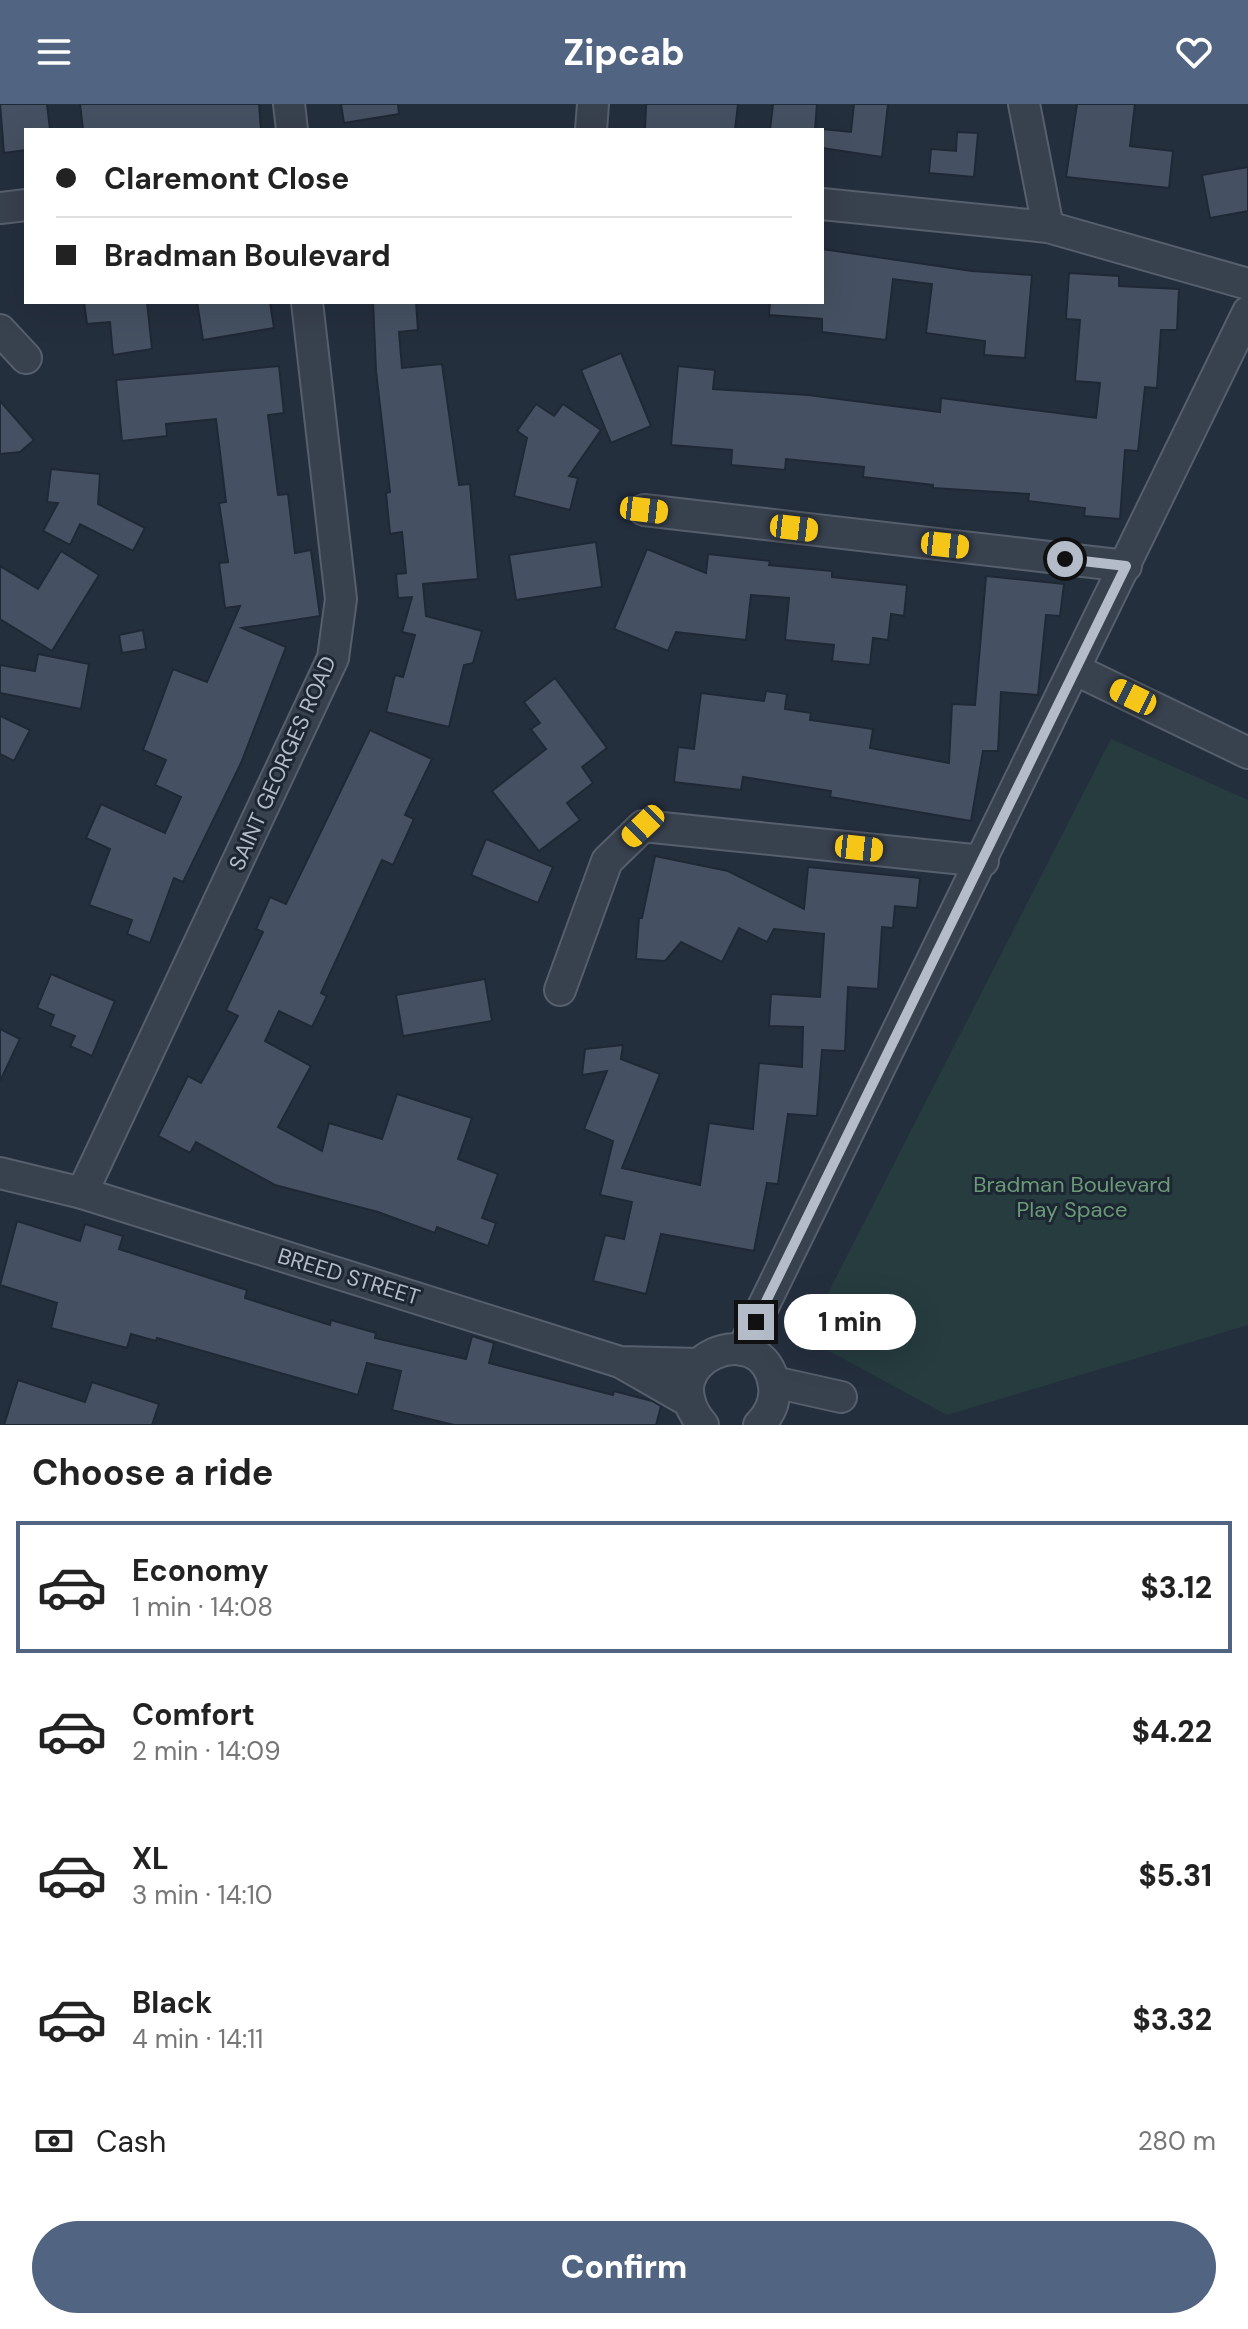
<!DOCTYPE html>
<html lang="en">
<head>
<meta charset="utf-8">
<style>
	body { margin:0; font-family:"DM Sans",sans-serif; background:#f6f6f6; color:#222; height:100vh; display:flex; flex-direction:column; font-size:30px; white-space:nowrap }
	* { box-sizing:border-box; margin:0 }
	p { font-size:26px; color:#767676 }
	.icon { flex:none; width:44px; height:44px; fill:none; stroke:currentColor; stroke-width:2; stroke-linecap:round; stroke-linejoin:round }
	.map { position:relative; height:1321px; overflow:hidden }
	.drawer { display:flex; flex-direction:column; background:#fff; flex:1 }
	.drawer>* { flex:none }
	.banner { position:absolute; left:24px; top:24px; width:800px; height:176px; border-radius:0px; box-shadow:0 8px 32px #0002; display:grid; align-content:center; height:176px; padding:0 32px; background:#fff }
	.end { position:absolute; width:36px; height:36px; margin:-18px; border:10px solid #b4bcc9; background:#111; box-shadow:0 0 0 4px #111 }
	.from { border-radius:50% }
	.bubble { position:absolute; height:56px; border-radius:28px; background:#fff; box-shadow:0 8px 32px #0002; font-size:26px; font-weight:800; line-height:56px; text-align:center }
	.car { position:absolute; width:24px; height:48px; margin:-24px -12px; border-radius:10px; box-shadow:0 0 6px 2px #0007; background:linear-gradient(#f5c518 24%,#345 0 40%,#f5c518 0 76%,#345 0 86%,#f5c518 0) }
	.banner b { display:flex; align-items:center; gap:28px; height:76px; font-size:30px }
	.banner b+b { border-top:2px solid #e0e0e0 }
	.banner i { width:20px; height:20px; background:#222 }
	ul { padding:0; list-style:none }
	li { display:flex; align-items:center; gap:24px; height:132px; margin:0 16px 12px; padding:0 16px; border:4px solid transparent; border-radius:0px }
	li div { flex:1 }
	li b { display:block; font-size:30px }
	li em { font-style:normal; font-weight:800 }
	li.active { border-color:#516482 }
	li>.icon { width:72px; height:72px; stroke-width:1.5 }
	h2 { padding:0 32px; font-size:36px; line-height:96px }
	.pay { display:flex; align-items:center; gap:20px; height:88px; padding:0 32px; font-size:30px }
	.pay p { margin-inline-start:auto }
	.action { display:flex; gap:16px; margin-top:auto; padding:16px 32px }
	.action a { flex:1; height:92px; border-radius:48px; background:#516482; color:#fff; font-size:32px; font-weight:800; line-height:92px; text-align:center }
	header { display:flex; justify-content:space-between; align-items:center; height:104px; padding:0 32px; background:#516482; color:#fff; font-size:36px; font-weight:800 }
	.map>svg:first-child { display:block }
	.green { fill:#263c3f }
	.building { fill:#455162; stroke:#1f2835; stroke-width:2 }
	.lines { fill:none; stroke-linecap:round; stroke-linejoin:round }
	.minor-casing { stroke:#565f6c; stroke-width:34 }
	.minor { stroke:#38414e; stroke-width:30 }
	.route { stroke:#b4bcc9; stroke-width:10 }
	.labels { text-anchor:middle; stroke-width:6; stroke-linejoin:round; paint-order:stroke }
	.street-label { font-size:22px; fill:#b4bcc9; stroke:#1d2633 }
	.park-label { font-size:22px; fill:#6b9a76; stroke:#1d2633 }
</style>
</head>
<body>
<header><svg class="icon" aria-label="menu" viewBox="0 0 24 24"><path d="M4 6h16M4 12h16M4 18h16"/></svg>Zipcab<svg class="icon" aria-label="heart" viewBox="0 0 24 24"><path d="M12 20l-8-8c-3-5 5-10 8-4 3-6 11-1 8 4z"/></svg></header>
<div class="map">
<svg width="1248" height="1321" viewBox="0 0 1248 1321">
	<rect width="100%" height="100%" fill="#242f3e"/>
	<polygon class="green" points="1111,635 1248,696 1248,1221 947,1311 805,1234"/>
	<g class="building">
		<polygon points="0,0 47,0 50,26 26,26 26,46 4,49"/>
		<polygon points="80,0 259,0 261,26 83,26"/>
		<polygon points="341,0 398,0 399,10 344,19"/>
		<polygon points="646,0 738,0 735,26 645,26"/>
		<polygon points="773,0 817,0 815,26 770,26"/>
		<polygon points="854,0 888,0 882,53 822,44 822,25 851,28"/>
		<polygon points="1077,0 1135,0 1130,42 1173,47 1169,84 1066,73"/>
		<polygon points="957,28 978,29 974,73 929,69 931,45 956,47"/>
		<polygon points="1248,63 1248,107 1210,114 1202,71"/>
		<polygon points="822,145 972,167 1032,171 1025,254 984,251 985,237 926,229 932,180 893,175 886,236 822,228 822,215 769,211 770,198 822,198"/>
		<polygon points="1069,169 1119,172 1119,182 1179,185 1177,226 1161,226 1157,284 1145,283 1138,347 1125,346 1120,415 1084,412 1085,404 1028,397 1029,390 933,384 933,381 863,373 864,363 786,355 785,366 731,361 732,346 671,341 678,262 715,266 713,285 808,291 940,308 941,294 1096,314 1100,279 1075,277 1080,216 1066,215"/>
		<polygon points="84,198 147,198 152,245 113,251 110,218 87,220"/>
		<polygon points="197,198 270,198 274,224 203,236"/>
		<polygon points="373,198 416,198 418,226 399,228 402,264 442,260 459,381 470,380 478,475 423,480 426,512 482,527 473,559 464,561 449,623 386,608 395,571 403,573 415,531 402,528 412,493 398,494 396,470 406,469 402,428 390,430 386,389 390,388 376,267"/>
		<polygon points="621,249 651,322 611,339 581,266"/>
		<polygon points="279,262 284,309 268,311 278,391 288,390 295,449 311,446 320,512 242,524 286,543 241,659 183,778 174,774 150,839 127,830 132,816 89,801 110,745 86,734 101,700 165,729 181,693 155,681 166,656 143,646 173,565 207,578 240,502 225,504 219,459 228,458 219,399 226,398 216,315 166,320 167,332 122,337 116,276"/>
		<polygon points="0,297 34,336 20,348 0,350"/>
		<polygon points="536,300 554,312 563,300 601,326 569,372 578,374 570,406 514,392 527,334 517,327"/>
		<polygon points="51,365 100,370 98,400 145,424 133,447 80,420 70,441 43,427 58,399 47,398"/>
		<polygon points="596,438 602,483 516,496 509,451"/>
		<polygon points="647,445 706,469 708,450 770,457 769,461 832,467 832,473 907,481 904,512 891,510 888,536 873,534 870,561 832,557 834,541 785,536 789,494 751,491 746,536 676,528 668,547 614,525"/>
		<polygon points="61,447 99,471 52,547 0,515 0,462 38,485"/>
		<polygon points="986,472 1064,480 1060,512 1046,511 1038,591 1001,588 998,647 983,647 971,717 830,693 831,687 743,673 741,686 674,678 678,643 694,645 701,589 764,597 766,587 787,590 785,605 811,609 810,616 873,625 870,644 949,659 952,600 975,601"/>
		<polygon points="143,526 146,545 122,549 119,531"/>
		<polygon points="38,550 89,560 81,605 0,589 0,561 35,567"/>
		<polygon points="555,574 607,644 582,663 593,679 567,699 580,716 539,747 492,687 546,645 531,625 540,619 524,598"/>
		<polygon points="0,612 30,626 14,657 0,650"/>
		<polygon points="370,626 432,655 405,711 414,715 393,761 382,756 321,889 327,892 312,923 279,907 265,937 311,962 278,1023 322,1047 329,1019 382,1035 397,990 472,1014 458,1055 498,1070 482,1114 496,1119 488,1142 437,1123 435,1129 378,1108 275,1081 196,1038 190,1049 158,1032 188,972 201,979 238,912 226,906 263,828 256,825 270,793 286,800"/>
		<polygon points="486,735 553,763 538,799 471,771"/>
		<polygon points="655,752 728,767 804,805 808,763 920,774 917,804 895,802 893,824 882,823 878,885 848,883 845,947 822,946 817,1012 788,1010 778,1080 767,1079 754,1147 661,1130 646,1190 593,1177 605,1131 624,1135 632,1098 600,1091 613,1037 584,1025 607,967 582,971 585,945 623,941 621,955 660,970 622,1064 700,1081 709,1019 753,1025 759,959 802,963 803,923 769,922 771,890 820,893 824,830 774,825 767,838 739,824 722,858 681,838 665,857 636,855 639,814 642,814"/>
		<polygon points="51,870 115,897 92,952 70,942 75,932 50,922 54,911 37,904"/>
		<polygon points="485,875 492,917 403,932 396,891"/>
		<polygon points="0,925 20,935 0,977"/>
		<polygon points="17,1117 80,1137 85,1120 123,1132 119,1145 247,1186 245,1194 330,1221 331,1216 376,1229 375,1234 466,1255 472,1232 494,1239 489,1259 613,1291 614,1287 652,1297 661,1302 656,1321 454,1321 392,1306 401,1267 367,1259 358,1291 157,1234 156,1237 131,1230 127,1244 51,1224 57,1199 0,1181"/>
		<polygon points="18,1276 85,1298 92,1278 159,1300 152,1321 4,1321"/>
	</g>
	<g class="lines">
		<g class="minor-casing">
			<g id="minor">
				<polyline points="289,0 292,26"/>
				<polyline points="1024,0 1048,123"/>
				<polyline points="591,26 593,0"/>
				<polyline points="822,100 1048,123 1248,180"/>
				<polyline points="0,104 26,101"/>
				<polyline points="0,226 26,254"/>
				<polyline points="644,406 1126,462"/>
				<polyline points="1076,566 1248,649"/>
				<polyline points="560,886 607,757 643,722 983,757"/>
				<polyline points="0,1069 82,1089 620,1258 699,1260"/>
				<polyline points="82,1089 333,554 341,495 307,198"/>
				<polyline points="742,1246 1248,208"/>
				<polyline points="622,1259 690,1298"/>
				<polyline points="774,1278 841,1293"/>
				<path d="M703,1321C647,1255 765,1210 774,1282C776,1298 770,1310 759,1321"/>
			</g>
		</g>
		<use href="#minor" class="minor"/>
	</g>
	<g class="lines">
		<polyline class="route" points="756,1218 1126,462 1065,455"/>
	</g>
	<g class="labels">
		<g class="street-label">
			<text transform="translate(282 659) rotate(-66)" y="8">SAINT GEORGES ROAD</text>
			<text transform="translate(349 1172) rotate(17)" y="8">BREED STREET</text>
		</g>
		<g class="park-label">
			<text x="1072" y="1088">Bradman Boulevard<tspan x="1072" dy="25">Play Space</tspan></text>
		</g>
	</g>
</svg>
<i class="end from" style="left:1065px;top:455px"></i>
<i class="end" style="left:756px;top:1218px"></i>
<div class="bubble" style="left:784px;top:1190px;width:132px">1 min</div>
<i class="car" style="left:644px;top:406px;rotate:97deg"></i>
<i class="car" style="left:794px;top:424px;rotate:97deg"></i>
<i class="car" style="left:945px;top:441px;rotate:96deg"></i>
<i class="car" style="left:1133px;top:593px;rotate:296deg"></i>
<i class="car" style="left:643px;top:722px;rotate:226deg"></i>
<i class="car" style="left:859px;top:744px;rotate:96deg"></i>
<div class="banner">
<b><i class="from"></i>Claremont Close</b>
<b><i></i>Bradman Boulevard</b>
</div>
</div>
<section class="drawer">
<h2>Choose a ride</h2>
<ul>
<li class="active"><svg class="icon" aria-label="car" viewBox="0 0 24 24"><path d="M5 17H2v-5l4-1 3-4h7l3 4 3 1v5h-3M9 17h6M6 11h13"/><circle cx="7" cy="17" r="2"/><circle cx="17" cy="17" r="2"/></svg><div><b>Economy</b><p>1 min · 14:08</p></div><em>$3.12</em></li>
<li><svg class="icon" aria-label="car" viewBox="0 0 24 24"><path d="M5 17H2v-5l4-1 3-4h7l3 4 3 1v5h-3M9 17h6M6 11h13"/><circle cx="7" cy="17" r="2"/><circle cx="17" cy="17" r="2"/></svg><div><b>Comfort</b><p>2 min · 14:09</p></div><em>$4.22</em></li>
<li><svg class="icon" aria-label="car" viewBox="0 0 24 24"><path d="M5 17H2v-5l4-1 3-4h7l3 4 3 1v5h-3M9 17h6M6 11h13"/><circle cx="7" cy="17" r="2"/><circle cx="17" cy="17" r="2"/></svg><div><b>XL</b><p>3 min · 14:10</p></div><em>$5.31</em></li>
<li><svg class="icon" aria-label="car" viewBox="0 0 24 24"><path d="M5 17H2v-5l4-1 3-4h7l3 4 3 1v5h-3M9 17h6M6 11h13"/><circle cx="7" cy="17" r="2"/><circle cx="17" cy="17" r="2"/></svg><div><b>Black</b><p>4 min · 14:11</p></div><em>$3.32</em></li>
</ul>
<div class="pay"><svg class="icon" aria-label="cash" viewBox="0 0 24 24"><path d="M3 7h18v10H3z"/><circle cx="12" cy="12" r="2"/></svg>Cash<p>280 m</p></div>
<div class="action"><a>Confirm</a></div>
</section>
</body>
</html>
